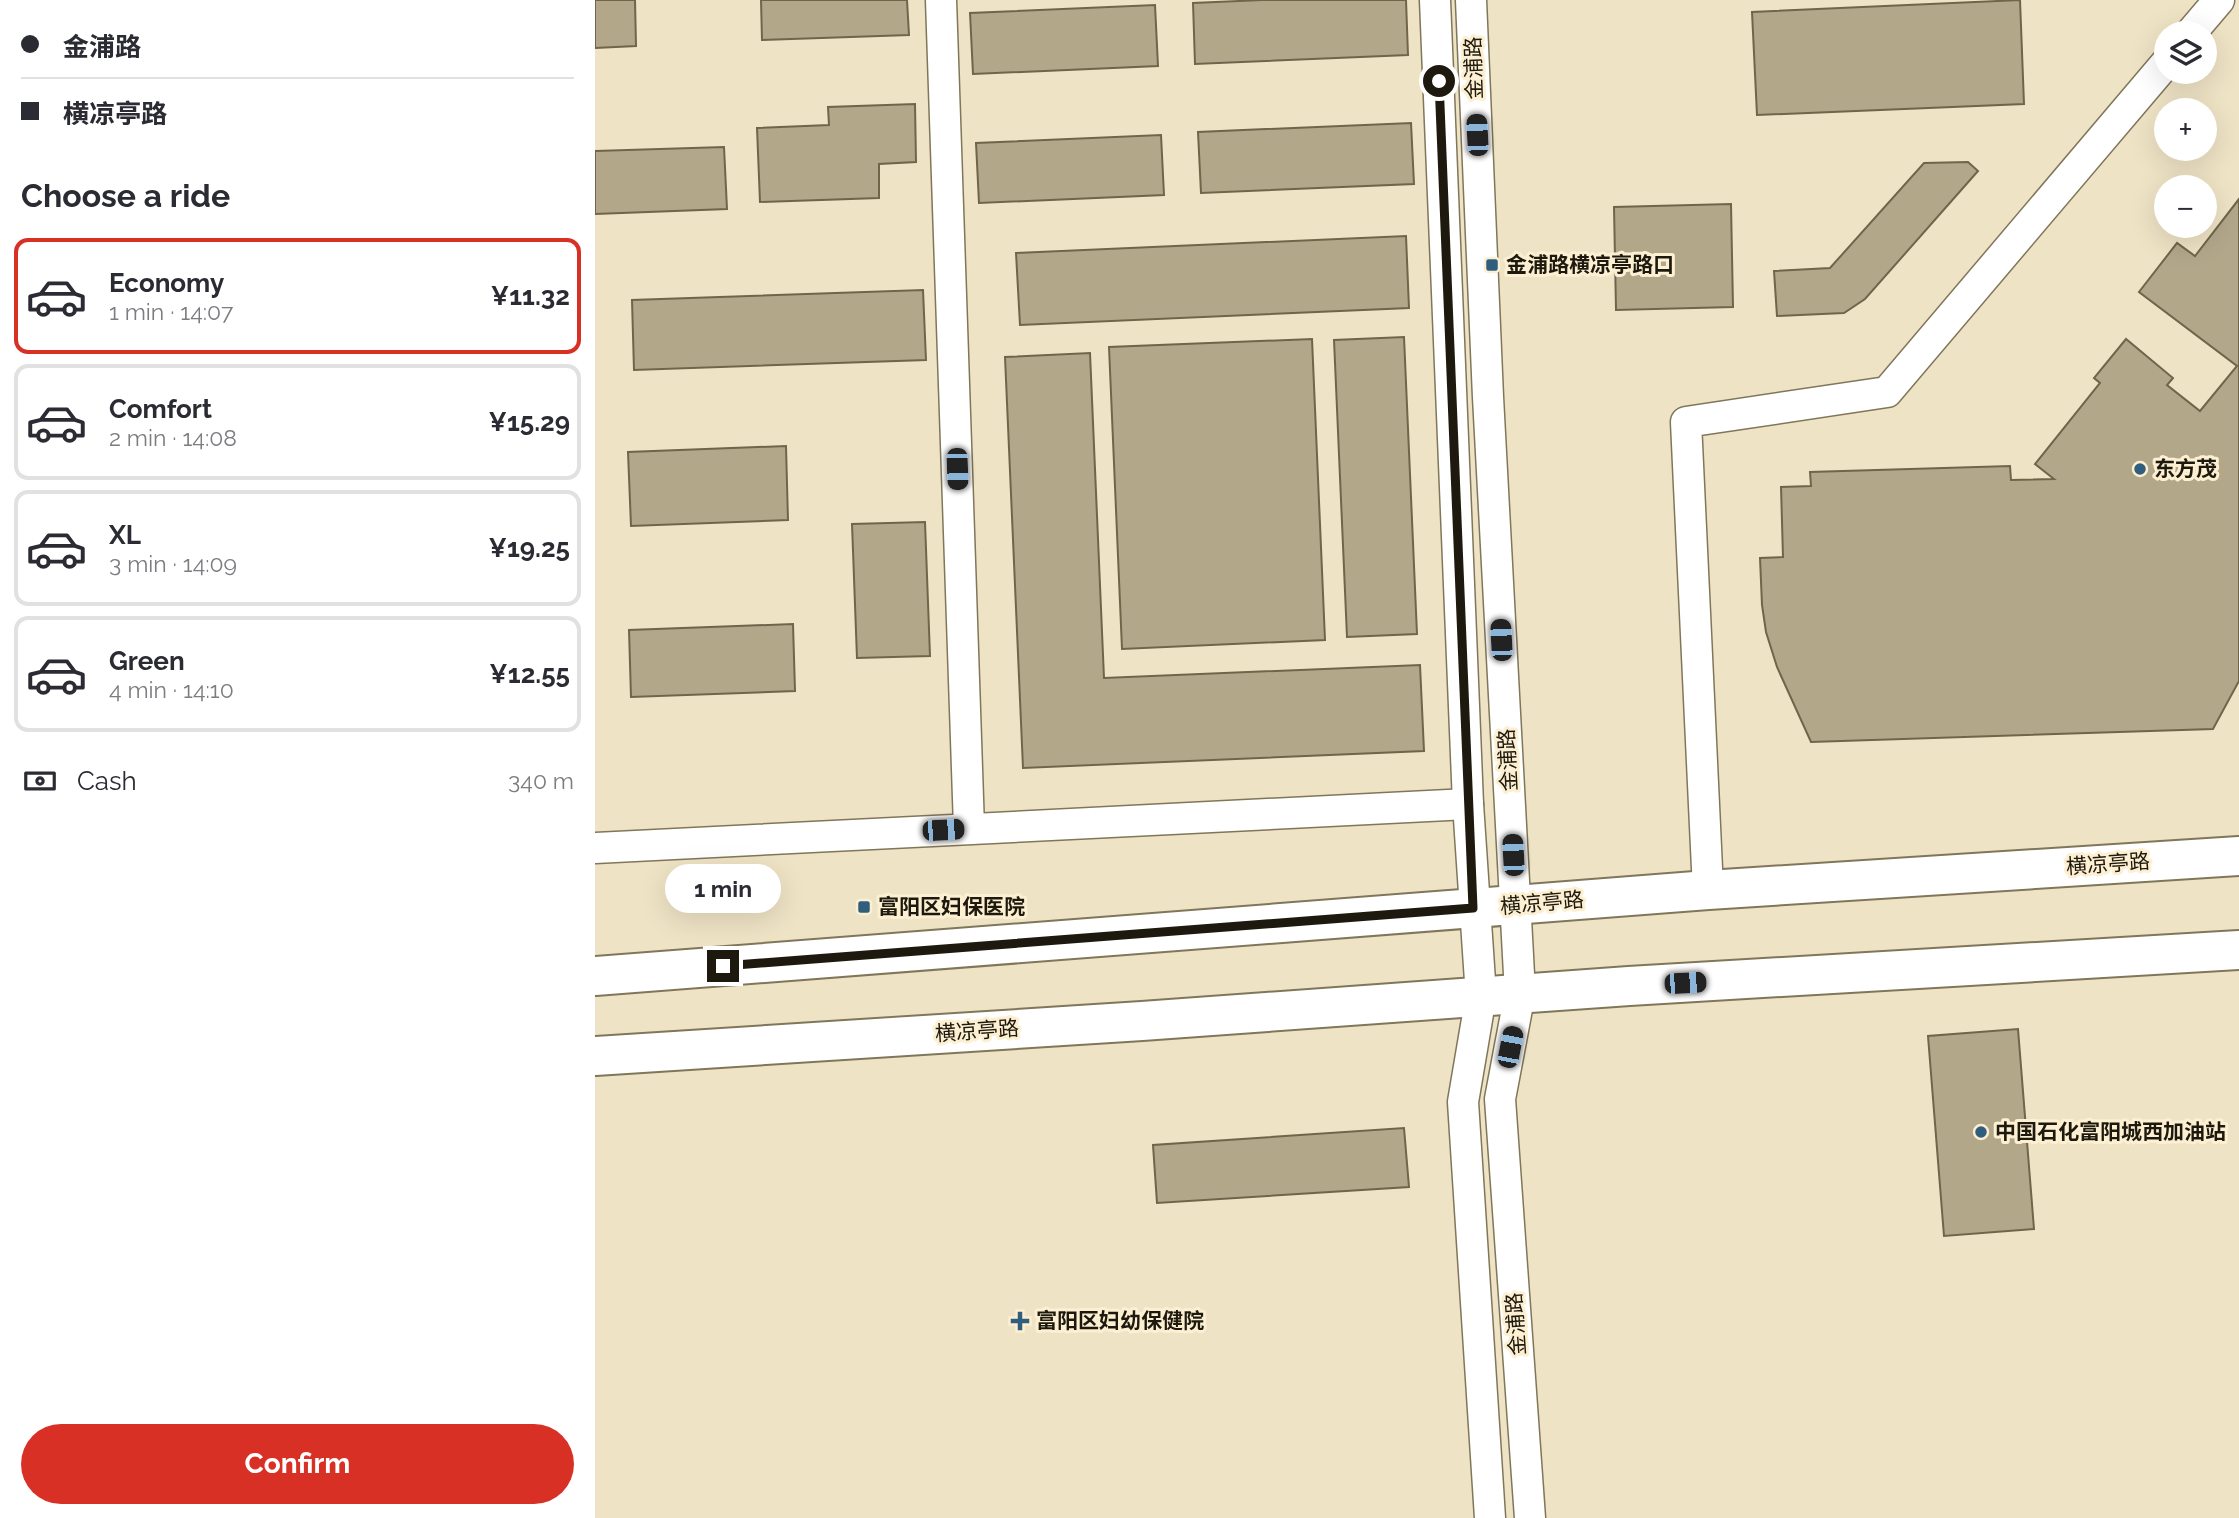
<!DOCTYPE html>
<html lang="en">
<head>
<meta charset="utf-8">
<style>
	body { margin:0; font-family:Raleway,"Noto Sans SC",sans-serif; background:#f7f7f7; color:#2b2b33; height:100vh; display:flex; flex-direction:column; font-size:26px; white-space:nowrap }
	* { box-sizing:border-box; margin:0 }
	p { font-size:23px; color:#7c7c81 }
	.icon { flex:none; width:38px; height:38px; fill:none; stroke:currentColor; stroke-width:2; stroke-linecap:round; stroke-linejoin:round }
	.map { position:relative; flex:1; overflow:hidden }
	.side { display:flex; flex-direction:column; background:#fff; width:595px }
	.side>* { flex:none }
	.top-card { display:grid; align-content:center; height:154px; padding:0 21px; background:#fff }
	.controls { position:absolute; left:1559px; top:21px; display:grid; gap:14px }
	.controls a { display:grid; place-items:center; width:63px; height:63px; border-radius:50%; background:#fff; box-shadow:0 7px 28px #0002; font-size:35px }
	.end { position:absolute; width:32px; height:32px; margin:-16px; border:9px solid #1e190e; background:#fff; box-shadow:0 0 0 4px #fff }
	.from { border-radius:50% }
	.bubble { position:absolute; height:49px; border-radius:24px; background:#fff; box-shadow:0 7px 28px #0002; font-size:23px; font-weight:700; line-height:49px; text-align:center }
	.car { position:absolute; width:21px; height:42px; margin:-21px -10px; border-radius:9px; box-shadow:0 0 5px 2px #0007; background:linear-gradient(#222 24%,#8ab4d8 0 40%,#222 0 76%,#8ab4d8 0 86%,#222 0) }
	.top-card b { display:flex; align-items:center; gap:24px; height:66px; font-size:26px }
	.top-card b+b { border-top:2px solid #e1e1e2 }
	.top-card i { width:18px; height:18px; background:#2b2b33 }
	ul { padding:0; list-style:none }
	li { display:flex; align-items:center; gap:21px; height:116px; margin:0 14px 10px; padding:0 7px; border:4px solid #e1e1e2; border-radius:14px }
	li div { flex:1 }
	li b { display:block; font-size:26px }
	li em { font-style:normal; font-weight:700 }
	li.active { border-color:#d93025 }
	li>.icon { width:63px; height:63px; stroke-width:1.5 }
	h2 { padding:0 21px; font-size:32px; line-height:84px }
	.pay { display:flex; align-items:center; gap:18px; height:77px; padding:0 21px; font-size:26px }
	.pay p { margin-inline-start:auto }
	.button { display:flex; gap:14px; margin-top:auto; padding:14px 21px }
	.button a { flex:1; height:80px; border-radius:42px; background:#d93025; color:#fff; font-size:28px; font-weight:700; line-height:80px; text-align:center }
	main { display:flex; flex:1; min-height:0 }
	.map>svg:first-child { display:block }
	.building { fill:#b3a78a; stroke:#6f654a; stroke-width:2 }
	.lines { fill:none; stroke-linecap:round; stroke-linejoin:round }
	.minor-casing { stroke:#80765a; stroke-width:33 }
	.major-casing { stroke:#80765a; stroke-width:42 }
	.minor { stroke:#fff; stroke-width:30 }
	.major { stroke:#fff; stroke-width:38 }
	.route { stroke:#1e190e; stroke-width:9 }
	.poi-dot { fill:#305f7e; stroke:#fdf0d2; stroke-width:2.5 }
	.labels { text-anchor:middle; stroke-width:6; stroke-linejoin:round; paint-order:stroke }
	.street-label { font-size:21px; fill:#1e190e; stroke:#fdf0d2 }
	.poi-label { font-size:21px; font-weight:bold; fill:#1e190e; stroke:#fdf0d2; text-anchor:start }
</style>
</head>
<body>
<main>
<section class="side">
<div class="top-card">
<b><i class="from"></i>金浦路</b>
<b><i></i>横凉亭路</b>
</div>
<h2>Choose a ride</h2>
<ul>
<li class="active"><svg class="icon" aria-label="car" viewBox="0 0 24 24"><path d="M5 17H2v-5l4-1 3-4h7l3 4 3 1v5h-3M9 17h6M6 11h13"/><circle cx="7" cy="17" r="2"/><circle cx="17" cy="17" r="2"/></svg><div><b>Economy</b><p>1 min · 14:07</p></div><em>¥11.32</em></li>
<li><svg class="icon" aria-label="car" viewBox="0 0 24 24"><path d="M5 17H2v-5l4-1 3-4h7l3 4 3 1v5h-3M9 17h6M6 11h13"/><circle cx="7" cy="17" r="2"/><circle cx="17" cy="17" r="2"/></svg><div><b>Comfort</b><p>2 min · 14:08</p></div><em>¥15.29</em></li>
<li><svg class="icon" aria-label="car" viewBox="0 0 24 24"><path d="M5 17H2v-5l4-1 3-4h7l3 4 3 1v5h-3M9 17h6M6 11h13"/><circle cx="7" cy="17" r="2"/><circle cx="17" cy="17" r="2"/></svg><div><b>XL</b><p>3 min · 14:09</p></div><em>¥19.25</em></li>
<li><svg class="icon" aria-label="car" viewBox="0 0 24 24"><path d="M5 17H2v-5l4-1 3-4h7l3 4 3 1v5h-3M9 17h6M6 11h13"/><circle cx="7" cy="17" r="2"/><circle cx="17" cy="17" r="2"/></svg><div><b>Green</b><p>4 min · 14:10</p></div><em>¥12.55</em></li>
</ul>
<div class="pay"><svg class="icon" aria-label="cash" viewBox="0 0 24 24"><path d="M3 7h18v10H3z"/><circle cx="12" cy="12" r="2"/></svg>Cash<p>340 m</p></div>
<div class="button"><a>Confirm</a></div>
</section>
<div class="map">
<svg width="1644" height="1518" viewBox="0 0 1644 1518">
	<rect width="100%" height="100%" fill="#efe3c5"/>
	<g class="building">
		<polygon points="0,0 40,0 41,46 0,48"/>
		<polygon points="166,0 312,0 314,35 167,40"/>
		<polygon points="667,0 811,0 813,55 600,64 598,3"/>
		<polygon points="1425,0 1429,104 1162,115 1157,12"/>
		<polygon points="560,5 563,66 378,74 375,13"/>
		<polygon points="320,104 321,162 284,164 284,198 165,202 162,128 234,125 233,107"/>
		<polygon points="816,123 819,184 606,193 603,132"/>
		<polygon points="566,135 569,195 384,203 381,143"/>
		<polygon points="129,147 132,209 0,214 0,151"/>
		<polygon points="1373,162 1383,171 1270,299 1249,313 1182,316 1179,271 1235,268 1329,163"/>
		<polygon points="1644,199 1644,681 1618,729 1216,742 1182,667 1171,632 1167,605 1165,558 1188,557 1186,487 1216,486 1215,472 1415,466 1416,480 1459,479 1440,464 1505,383 1499,378 1531,339 1578,378 1572,385 1605,411 1642,366 1544,292 1582,243 1600,256"/>
		<polygon points="1136,204 1138,307 1021,310 1019,207"/>
		<polygon points="811,236 814,308 425,325 421,253"/>
		<polygon points="328,290 331,360 39,370 37,300"/>
		<polygon points="809,337 822,634 752,637 739,340"/>
		<polygon points="717,339 730,640 527,649 514,347"/>
		<polygon points="495,353 509,678 825,665 829,751 428,768 410,357"/>
		<polygon points="191,446 193,520 36,526 33,452"/>
		<polygon points="330,522 335,656 262,658 257,524"/>
		<polygon points="198,624 200,691 36,697 34,630"/>
		<polygon points="1423,1029 1439,1229 1349,1236 1333,1036"/>
		<polygon points="809,1128 814,1187 562,1203 558,1145"/>
	</g>
	<g class="lines">
		<g class="minor-casing">
			<g id="minor">
				<polyline points="346,0 374,828"/>
				<polyline points="840,0 873,804 886,996 868,1102 895,1518"/>
				<polyline points="876,0 893,397 925,993 905,1099 935,1518"/>
				<polyline points="1596,33 1624,0"/>
				<polyline points="0,848 873,804"/>
				<polyline points="1113,890 1091,422 1292,392 1572,62"/>
			</g>
		</g>
		<g class="major-casing">
			<g id="major">
				<polyline points="0,976 1113,890 1644,856"/>
				<polyline points="0,1056 547,1021 1034,986 1644,950"/>
			</g>
		</g>
		<use href="#minor" class="minor"/>
		<use href="#major" class="major"/>
	</g>
	<g class="lines">
		<polyline class="route" points="128,966 878,908 844,81"/>
	</g>
	<g class="poi-dot">
		<rect x="890" y="258" width="14" height="14" rx="3.5"/>
		<circle cx="1545" cy="469" r="7"/>
		<rect x="262" y="900" width="14" height="14" rx="3.5"/>
		<circle cx="1386" cy="1132" r="7"/>
		<path d="M421.5 1310.5h7v7h7v7h-7v7h-7v-7h-7v-7h7z"/>
	</g>
	<g class="labels">
		<g class="street-label">
			<text transform="translate(879 68) rotate(-92)" y="7">金浦路</text>
			<text transform="translate(913 760) rotate(-93)" y="7">金浦路</text>
			<text transform="translate(1513 864) rotate(-4)" y="7">横凉亭路</text>
			<text transform="translate(947 903) rotate(-5)" y="7">横凉亭路</text>
			<text transform="translate(382 1031) rotate(-4)" y="7">横凉亭路</text>
			<text transform="translate(921 1324) rotate(-94)" y="7">金浦路</text>
		</g>
		<g class="poi-label">
			<text x="911" y="272">金浦路横凉亭路口</text>
			<text x="1559" y="476">东方茂</text>
			<text x="283" y="914">富阳区妇保医院</text>
			<text x="1400" y="1139">中国石化富阳城西加油站</text>
			<text x="441" y="1328">富阳区妇幼保健院</text>
		</g>
	</g>
</svg>
<div class="controls">
<a><svg class="icon" aria-label="layers" viewBox="0 0 24 24"><path d="M12 4l9 5-9 5-9-5zM3 14l9 5 9-5"/></svg></a>
<a>+</a>
<a>−</a>
</div>
<i class="end from" style="left:844px;top:81px"></i>
<i class="end" style="left:128px;top:966px"></i>
<div class="bubble" style="left:70px;top:864px;width:116px">1 min</div>
<i class="car" style="left:882px;top:135px;rotate:357deg"></i>
<i class="car" style="left:362px;top:469px;rotate:178deg"></i>
<i class="car" style="left:906px;top:640px;rotate:357deg"></i>
<i class="car" style="left:348px;top:830px;rotate:87deg"></i>
<i class="car" style="left:918px;top:855px;rotate:357deg"></i>
<i class="car" style="left:1090px;top:983px;rotate:87deg"></i>
<i class="car" style="left:915px;top:1047px;rotate:11deg"></i>
</div>
</main>
</body>
</html>
